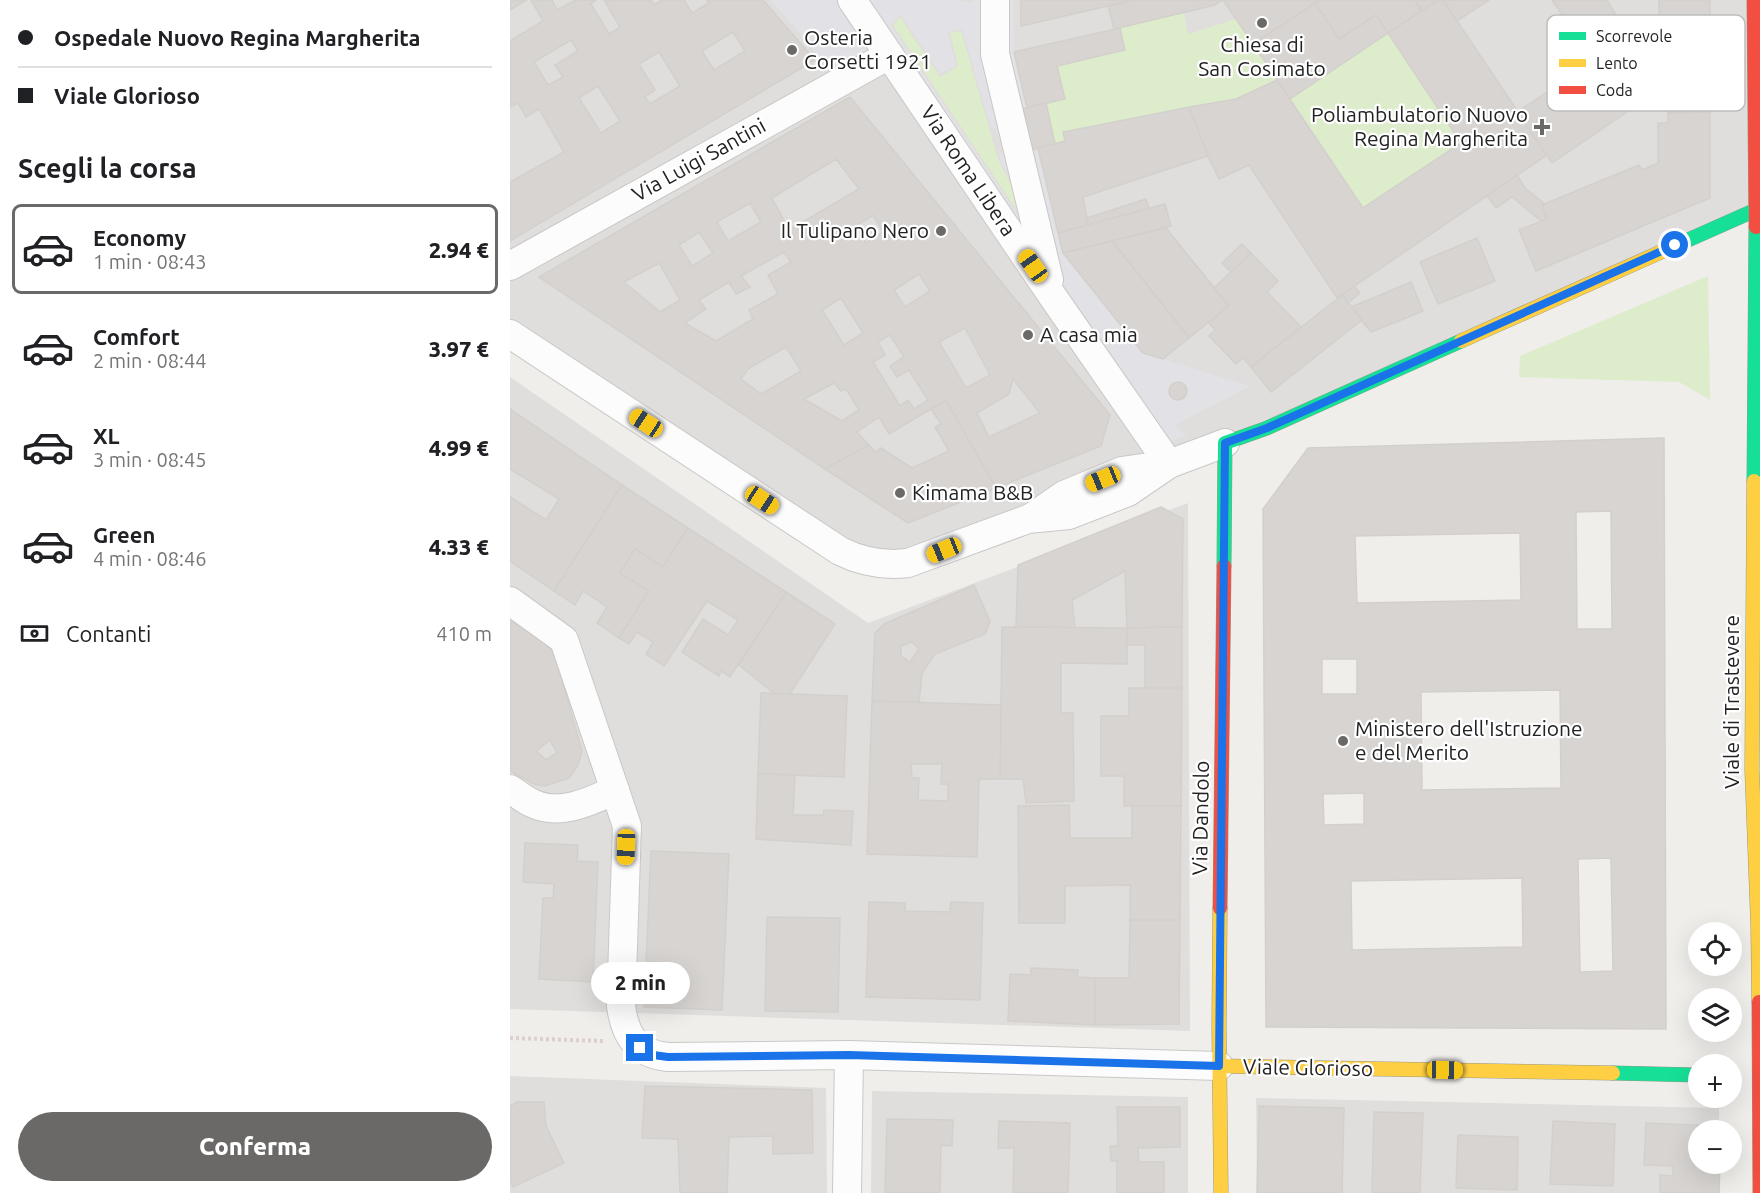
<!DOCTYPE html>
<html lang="it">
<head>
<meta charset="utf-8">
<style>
	body { margin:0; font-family:Ubuntu,sans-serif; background:#f2f2f2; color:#202124; height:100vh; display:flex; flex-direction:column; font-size:22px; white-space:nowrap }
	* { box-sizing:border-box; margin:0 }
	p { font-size:20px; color:#757577 }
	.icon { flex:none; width:33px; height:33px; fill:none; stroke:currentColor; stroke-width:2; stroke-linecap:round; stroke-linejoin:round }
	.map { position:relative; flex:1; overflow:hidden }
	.sheet { display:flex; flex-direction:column; background:#fff; width:510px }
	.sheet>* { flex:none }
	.hud { display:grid; align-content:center; height:132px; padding:0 18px; background:#fff }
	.buttons { position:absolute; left:1178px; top:922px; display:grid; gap:12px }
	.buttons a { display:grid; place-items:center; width:54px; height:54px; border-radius:50%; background:#fff; box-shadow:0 6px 24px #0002; font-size:30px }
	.end { position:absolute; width:27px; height:27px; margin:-14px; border:8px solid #1a73e8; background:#fff; box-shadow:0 0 0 3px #fff }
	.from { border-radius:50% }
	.bubble { position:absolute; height:42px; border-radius:21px; background:#fff; box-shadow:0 6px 24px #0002; font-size:20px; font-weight:800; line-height:42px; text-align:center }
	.car { position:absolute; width:18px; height:36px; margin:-18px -9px; border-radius:8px; box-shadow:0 0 4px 2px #0007; background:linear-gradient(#f5c518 24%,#345 0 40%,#f5c518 0 76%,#345 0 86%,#f5c518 0) }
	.hud b { display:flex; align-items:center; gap:21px; height:57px; font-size:22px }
	.hud b+b { border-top:2px solid #e0e0e0 }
	.hud i { width:15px; height:15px; background:#202124 }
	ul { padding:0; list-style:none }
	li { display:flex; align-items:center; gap:18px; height:90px; margin:0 12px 9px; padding:0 6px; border:3px solid transparent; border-radius:9px }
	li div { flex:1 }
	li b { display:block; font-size:22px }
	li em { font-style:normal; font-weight:800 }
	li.selected { border-color:#6a6968 }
	li>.icon { width:54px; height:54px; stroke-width:1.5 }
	h2 { padding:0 18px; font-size:27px; line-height:72px }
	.pay { display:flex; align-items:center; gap:15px; height:66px; padding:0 18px; font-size:22px }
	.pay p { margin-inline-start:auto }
	.primary-button { display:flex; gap:12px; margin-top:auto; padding:12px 18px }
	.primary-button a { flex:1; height:69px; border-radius:36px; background:#6a6968; color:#fff; font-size:24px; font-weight:800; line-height:69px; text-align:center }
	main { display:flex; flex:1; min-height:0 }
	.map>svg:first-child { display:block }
	.residential { fill:#dfdedc }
	.grass { fill:#ddeccb }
	.plaza { fill:#e2e1e5; fill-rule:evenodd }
	.building { fill:#d7d4d2; stroke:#d3d0cc; stroke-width:1.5; fill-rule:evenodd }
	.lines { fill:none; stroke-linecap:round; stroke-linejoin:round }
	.street-casing { stroke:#c9c8c7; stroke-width:30 }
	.fast-casing { stroke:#999a82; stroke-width:15 }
	.slow-casing { stroke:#999a82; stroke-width:15 }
	.jam-casing { stroke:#999a82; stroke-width:15 }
	.path { stroke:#dccecd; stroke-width:4; stroke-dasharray:3 3; stroke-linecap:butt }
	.street { stroke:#fdfcfc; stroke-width:28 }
	.fast { stroke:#16e098; stroke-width:14 }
	.slow { stroke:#ffcf43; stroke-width:14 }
	.jam { stroke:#f24e42; stroke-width:14 }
	.route { stroke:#1a73e8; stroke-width:8 }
	.poi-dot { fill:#6a6968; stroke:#fff; stroke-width:2 }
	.labels { text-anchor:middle; stroke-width:4.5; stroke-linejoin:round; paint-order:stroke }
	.poi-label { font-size:21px; fill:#222; stroke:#fff; text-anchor:start }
	.street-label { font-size:21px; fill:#222; stroke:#fff }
	.key { fill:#fff; stroke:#bdbdbd; stroke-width:1.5 }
	.key-label { font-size:16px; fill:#222 }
</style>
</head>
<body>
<main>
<section class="sheet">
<div class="hud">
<b><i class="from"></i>Ospedale Nuovo Regina Margherita</b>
<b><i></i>Viale Glorioso</b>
</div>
<h2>Scegli la corsa</h2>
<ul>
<li class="selected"><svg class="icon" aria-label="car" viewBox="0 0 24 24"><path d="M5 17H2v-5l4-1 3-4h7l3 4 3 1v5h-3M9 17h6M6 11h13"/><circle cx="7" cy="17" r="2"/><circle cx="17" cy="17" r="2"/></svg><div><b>Economy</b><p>1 min · 08:43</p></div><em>2.94 €</em></li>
<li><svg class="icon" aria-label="car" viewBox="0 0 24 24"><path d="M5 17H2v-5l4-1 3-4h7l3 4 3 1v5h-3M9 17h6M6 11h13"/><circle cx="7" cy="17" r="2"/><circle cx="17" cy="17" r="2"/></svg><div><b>Comfort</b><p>2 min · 08:44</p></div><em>3.97 €</em></li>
<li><svg class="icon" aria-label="car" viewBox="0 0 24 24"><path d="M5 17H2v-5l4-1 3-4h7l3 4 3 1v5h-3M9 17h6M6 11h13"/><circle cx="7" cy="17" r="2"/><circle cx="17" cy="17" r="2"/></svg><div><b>XL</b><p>3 min · 08:45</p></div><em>4.99 €</em></li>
<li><svg class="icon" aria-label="car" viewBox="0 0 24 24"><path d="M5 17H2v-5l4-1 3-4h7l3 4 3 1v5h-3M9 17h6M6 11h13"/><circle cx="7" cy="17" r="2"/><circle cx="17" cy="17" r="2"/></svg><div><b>Green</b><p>4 min · 08:46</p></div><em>4.33 €</em></li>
</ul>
<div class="pay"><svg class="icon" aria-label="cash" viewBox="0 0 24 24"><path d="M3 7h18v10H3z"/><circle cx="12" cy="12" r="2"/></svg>Contanti<p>410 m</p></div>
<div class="primary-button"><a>Conferma</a></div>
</section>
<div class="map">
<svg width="1250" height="1193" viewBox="0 0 1250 1193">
	<rect width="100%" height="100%" fill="#f0eeeb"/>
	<g class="residential">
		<polygon points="0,0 1244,0 1245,210 864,379 374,564 0,334"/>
		<polygon points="0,377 358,623 678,503 680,1031 0,1009"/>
		<polygon points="0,1076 316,1088 317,1193 0,1193"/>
		<polygon points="362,1091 678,1097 678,1193 361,1193"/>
		<polygon points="746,1098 1209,1108 1209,1131 1188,1131 1188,1164 1209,1193 747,1193"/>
	</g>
	<g class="grass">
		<polygon points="674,13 678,34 726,19 767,80 726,99 553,132 555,141 545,144 536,103 555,98 547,66 615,50 610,28"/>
		<polygon points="390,17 430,77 448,66 440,33 451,31 488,159 515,213 512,218 383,25"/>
		<polygon points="878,33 951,143 853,208 780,99"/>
		<polygon points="1198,276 1200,400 1169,382 1009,377 1010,356"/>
	</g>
	<path class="plaza" d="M261,0H446L463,3V0H503L504,52L553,253L633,353L740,386L665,425L676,435L655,444L379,55L318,66ZM390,14L430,74L446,66L438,32L452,29L481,129L486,128L493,152L489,154L490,159L518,213L512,221L381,25Z"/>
	<g class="building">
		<polygon points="0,0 16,0 0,10"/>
		<path d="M21,0H42L47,10L66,0H86L81,4L99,34L110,27L94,0H141L144,5L152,0H174L182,13L199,3L197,0H253L305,60L0,241V182L54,152L29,109L16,117L8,103L0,107V41L33,21ZM223,32L235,51L204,70L192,51ZM61,40L68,51L45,65L53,77L38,85L24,62ZM149,52L170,86L140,104L135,97L145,90L129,64ZM88,86L110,121L91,133L69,98Z"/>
		<polygon points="511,0 624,0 511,26"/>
		<polygon points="624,0 712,0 705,5 604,29 598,6"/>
		<polygon points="713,0 809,0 743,44"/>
		<polygon points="809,0 905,0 912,11 878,33 866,15 829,39 805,3"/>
		<polygon points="905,0 928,0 912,11"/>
		<polygon points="928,0 933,0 1037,155 827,298 739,165 709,179 698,156 679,107 726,99 767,80 853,208 951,143 878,33"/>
		<polygon points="933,0 979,0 947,21"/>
		<polygon points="1042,0 1097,0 1106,15 1069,40"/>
		<polygon points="1149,0 1200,0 1200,84 1158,84 1158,36 1149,36"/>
		<polygon points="805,3 829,39 866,15 878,33 780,99 743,44"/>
		<polygon points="610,28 615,50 547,66 555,99 517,108 504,52"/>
		<polygon points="1124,34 1126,36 1158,36 1158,84 1042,163 1007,112"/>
		<polygon points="1158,84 1200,84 1200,112 1158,113"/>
		<path d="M340,97L600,415L591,446L486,488L436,400L379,434L369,417L347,432L359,445L315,469L29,277ZM326,159L349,189L279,230L262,198ZM240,203L251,222L218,241L207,222ZM363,215L373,232L356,243L346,226ZM189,232L203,253L182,266L169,245ZM274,252L281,262L258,275L268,294L239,310L243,319L206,341L175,323L196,309L189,300L219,282L226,294L240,287L231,276ZM149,263L170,300L150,312L114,282ZM409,274L420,291L395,307L384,290ZM331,298L353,333L334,345L312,310ZM455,328L480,375L456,388L429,342ZM380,335L394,357L380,366L387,377L399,370L418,400L404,409L398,400L390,406L363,362L375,355L368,342ZM276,347L291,371L251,394L231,379L238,369ZM503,379L530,413L479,437L467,413L499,394ZM324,383L331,391L336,389L349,410L332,421L294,399Z"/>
		<polygon points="536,103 545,144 517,151 507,110"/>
		<polygon points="679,107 698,156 573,197 578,225 548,233 528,148 555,141 553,132"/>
		<polygon points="1200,112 1200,198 1026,271 1009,230 1037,219 1032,205 1129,165 1132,170 1148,163 1148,123 1158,123 1158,113"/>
		<polygon points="1007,175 1015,188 1035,204 1032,205 1037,219 1031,221 1002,197 986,208 977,196"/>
		<polygon points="636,199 639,209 578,225 577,218"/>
		<polygon points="655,204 661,226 553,253 548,233"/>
		<polygon points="656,228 719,306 679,338 602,241"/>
		<polygon points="967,238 985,281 928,304 910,262"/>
		<polygon points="602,241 679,338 653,359 633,353 553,253"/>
		<polygon points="732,244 741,253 721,272 712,263"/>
		<polygon points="741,253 768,281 757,292 791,327 741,367 733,358 726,364 699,336 705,330 699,323 719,306 704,288"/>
		<polygon points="901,282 913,311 861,332 841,307"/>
		<polygon points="844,286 850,293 838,303 832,295"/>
		<polygon points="832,295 852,320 761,392 741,367"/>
		<circle cx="668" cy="391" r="9"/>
		<polygon points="436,400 486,488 398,523 315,469 359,445 365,452 371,448 402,468 439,451 425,427 431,424 421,409"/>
		<polygon points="0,409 112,485 44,591 0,561 0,497 36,520 49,499 0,469"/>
		<path d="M1154,438L1156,1029L756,1027L753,509L798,448ZM1101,511L1102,629H1067L1066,512ZM1010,533L1011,600L847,603L845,536ZM812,659H847V694H812ZM1050,690L1051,788L912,790L911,692ZM854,793V824L814,825L813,794ZM1101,858L1103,971L1070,972L1068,859ZM1012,878L1013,947L842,950L841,881Z"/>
		<polygon points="112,485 178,528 153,567 125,549 110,573 139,591 109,638 87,623 97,607 73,591 65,605 44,591"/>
		<polygon points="651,507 673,519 672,627 617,628 615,571 562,600 565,628 506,627 508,565"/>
		<polygon points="178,528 276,592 220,677 211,671 209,676 172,652 193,619 218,635 228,620 197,601 154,666 136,654 143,642 127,632 119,644 109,638 139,591 110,573 125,549 153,567"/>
		<path d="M464,585L480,621L475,634L425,654L412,673L409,703L362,701L365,633L374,624ZM402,642L409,649L400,662L391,656V646Z"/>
		<polygon points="276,592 325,624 280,694 265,694 229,665"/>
		<path d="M0,621L35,642L44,652L72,751L68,765L59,778L34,786L24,784L0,771ZM40,740L47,753L36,760L26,751Z"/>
		<polygon points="492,627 617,628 617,664 551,663 551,713 563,713 564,801 516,803 513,779 490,779"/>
		<polygon points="672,627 672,688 635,688 635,645 617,645 617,628"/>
		<polygon points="619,688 672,688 671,806 614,806 614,776 591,776 591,716 619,716"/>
		<polygon points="251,693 337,696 334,777 248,774"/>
		<path d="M362,701L491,705L490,779H469L467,857L357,854ZM401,764H432L431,784H438V801L408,800L409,778H402Z"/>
		<polygon points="248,774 285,775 283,815 313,815 314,810 343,811 341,845 246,839"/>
		<polygon points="559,805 560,838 622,838 622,806 671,806 670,920 620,920 620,885 555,886 555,923 509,923 508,806"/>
		<polygon points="15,843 68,845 67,861 88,862 83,982 29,979 33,898 43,898 44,884 13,882"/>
		<polygon points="141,851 219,854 212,1010 134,1007"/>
		<polygon points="359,902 395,903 395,911 440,912 441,902 473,903 470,1000 356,997"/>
		<polygon points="257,917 330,918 328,1012 255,1011"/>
		<polygon points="620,920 670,920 669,1024 585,1025 585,978 619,978"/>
		<polygon points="521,968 568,970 567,977 585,978 585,1025 498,1021 500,974 521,975"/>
		<polygon points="135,1086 302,1090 303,1153 263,1154 263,1136 219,1137 217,1193 170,1193 168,1139 132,1138"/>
		<polygon points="7,1102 34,1102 36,1126 54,1163 3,1187 0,1181 0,1106"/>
		<polygon points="749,1106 834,1108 832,1193 747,1193"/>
		<polygon points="607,1107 670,1107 670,1147 628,1148 629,1162 654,1162 654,1193 607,1193 607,1161 601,1161 600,1146 608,1146"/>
		<polygon points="864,1112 913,1113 910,1193 862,1193"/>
		<polygon points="377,1119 443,1120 442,1146 431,1145 430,1193 375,1193"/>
		<polygon points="489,1121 560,1123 558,1193 503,1193 504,1148 488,1148"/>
		<polygon points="1043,1121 1105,1124 1103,1186 1040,1184"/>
		<polygon points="1136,1123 1204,1126 1204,1131 1188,1131 1188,1164 1210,1164 1209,1193 1150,1193 1150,1175 1163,1176 1163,1166 1134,1165"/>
		<polygon points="948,1135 1008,1137 1007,1190 946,1188"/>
	</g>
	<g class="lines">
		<g class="street-casing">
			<g id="street">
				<polyline points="342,0 543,297 659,464"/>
				<polyline points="485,0 485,54 539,280"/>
				<polyline points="0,266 379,55"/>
				<path d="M0,334L330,551C352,562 374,566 398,563L518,519L559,515L618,492L659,464"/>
				<polyline points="522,517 554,495 612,471 659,464 715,443"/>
				<path d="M0,601L54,640L117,826L111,1006C115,1036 127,1054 158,1057L339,1055L709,1066"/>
				<path d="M0,789C8,794 16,801 24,804C51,816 81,801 105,790"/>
				<polyline points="337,1193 339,1055"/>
			</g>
		</g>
		<g class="fast-casing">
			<g id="fast">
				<polyline points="1160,248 1250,208"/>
				<polyline points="1244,481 1246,227"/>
				<polyline points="714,566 715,443 757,428 951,341"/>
				<polyline points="1103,1073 1188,1075"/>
			</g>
		</g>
		<g class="slow-casing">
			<g id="slow">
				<polyline points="951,341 1160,248"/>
				<polyline points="1244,481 1242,770 1248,926 1249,1002"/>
				<polyline points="710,908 709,1027 711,1193"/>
				<polyline points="709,1066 1103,1073"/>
			</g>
		</g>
		<g class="jam-casing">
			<g id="jam">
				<polyline points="1244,0 1246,227"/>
				<polyline points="710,908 714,566"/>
				<polyline points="1249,1002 1250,1193"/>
			</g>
		</g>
		<polyline class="path" points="0,1038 93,1041"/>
		<use href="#street" class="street"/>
		<use href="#fast" class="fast"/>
		<use href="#slow" class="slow"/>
		<use href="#jam" class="jam"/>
	</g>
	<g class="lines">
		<polyline class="route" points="130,1048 143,1055 158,1057 339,1055 709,1066 715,443 757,428 1165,245"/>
	</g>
	<g class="poi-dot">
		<circle cx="752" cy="23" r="6"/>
		<circle cx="282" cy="50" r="6"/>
		<path d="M1029 118h6v6h6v6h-6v6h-6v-6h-6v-6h6z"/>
		<circle cx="431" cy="231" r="6"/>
		<circle cx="518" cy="335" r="6"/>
		<circle cx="390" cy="493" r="6"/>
		<circle cx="833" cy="741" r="6"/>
	</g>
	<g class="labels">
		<g class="poi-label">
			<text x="294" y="45">Osteria<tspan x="294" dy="24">Corsetti 1921</tspan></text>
			<text x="752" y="52" text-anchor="middle">Chiesa di<tspan x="752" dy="24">San Cosimato</tspan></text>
			<text x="1018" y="122" text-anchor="end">Poliambulatorio Nuovo<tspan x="1018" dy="24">Regina Margherita</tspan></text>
			<text x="419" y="238" text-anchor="end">Il Tulipano Nero</text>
			<text x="530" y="342">A casa mia</text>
			<text x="402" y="500">Kimama B&amp;B</text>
			<text x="845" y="736">Ministero dell'Istruzione<tspan x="845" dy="24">e del Merito</tspan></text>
		</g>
		<g class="street-label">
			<text transform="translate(189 160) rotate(-29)" y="7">Via Luigi Santini</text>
			<text transform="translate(458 171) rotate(56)" y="7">Via Roma Libera</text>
			<text transform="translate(1222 702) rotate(-90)" y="7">Viale di Trastevere</text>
			<text transform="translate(691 818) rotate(-89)" y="7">Via Dandolo</text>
			<text transform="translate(798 1068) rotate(1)" y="7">Viale Glorioso</text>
		</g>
	</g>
	<rect x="1037" y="15" width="198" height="96" rx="9" class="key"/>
	<rect x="1049" y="32" width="27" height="8" fill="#16e098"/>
	<rect x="1049" y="59" width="27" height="8" fill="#ffcf43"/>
	<rect x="1049" y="86" width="27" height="8" fill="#f24e42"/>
	<g class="key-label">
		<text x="1086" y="42">Scorrevole</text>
		<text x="1086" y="69">Lento</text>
		<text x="1086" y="96">Coda</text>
	</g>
</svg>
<div class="buttons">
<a><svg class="icon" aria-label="locate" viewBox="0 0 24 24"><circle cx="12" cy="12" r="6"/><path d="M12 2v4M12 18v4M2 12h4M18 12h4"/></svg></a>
<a><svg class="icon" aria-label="layers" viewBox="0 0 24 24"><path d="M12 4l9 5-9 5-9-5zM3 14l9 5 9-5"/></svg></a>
<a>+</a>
<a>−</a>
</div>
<i class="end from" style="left:1165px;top:245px"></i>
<i class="end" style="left:130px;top:1048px"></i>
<div class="bubble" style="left:81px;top:962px;width:99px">2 min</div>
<i class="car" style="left:523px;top:266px;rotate:325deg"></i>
<i class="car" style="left:136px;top:423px;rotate:303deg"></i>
<i class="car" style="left:593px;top:479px;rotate:248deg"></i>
<i class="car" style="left:252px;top:500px;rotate:123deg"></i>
<i class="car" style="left:434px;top:550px;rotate:248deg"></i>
<i class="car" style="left:116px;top:847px;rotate:182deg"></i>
<i class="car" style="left:935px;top:1070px;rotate:91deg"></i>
</div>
</main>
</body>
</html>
